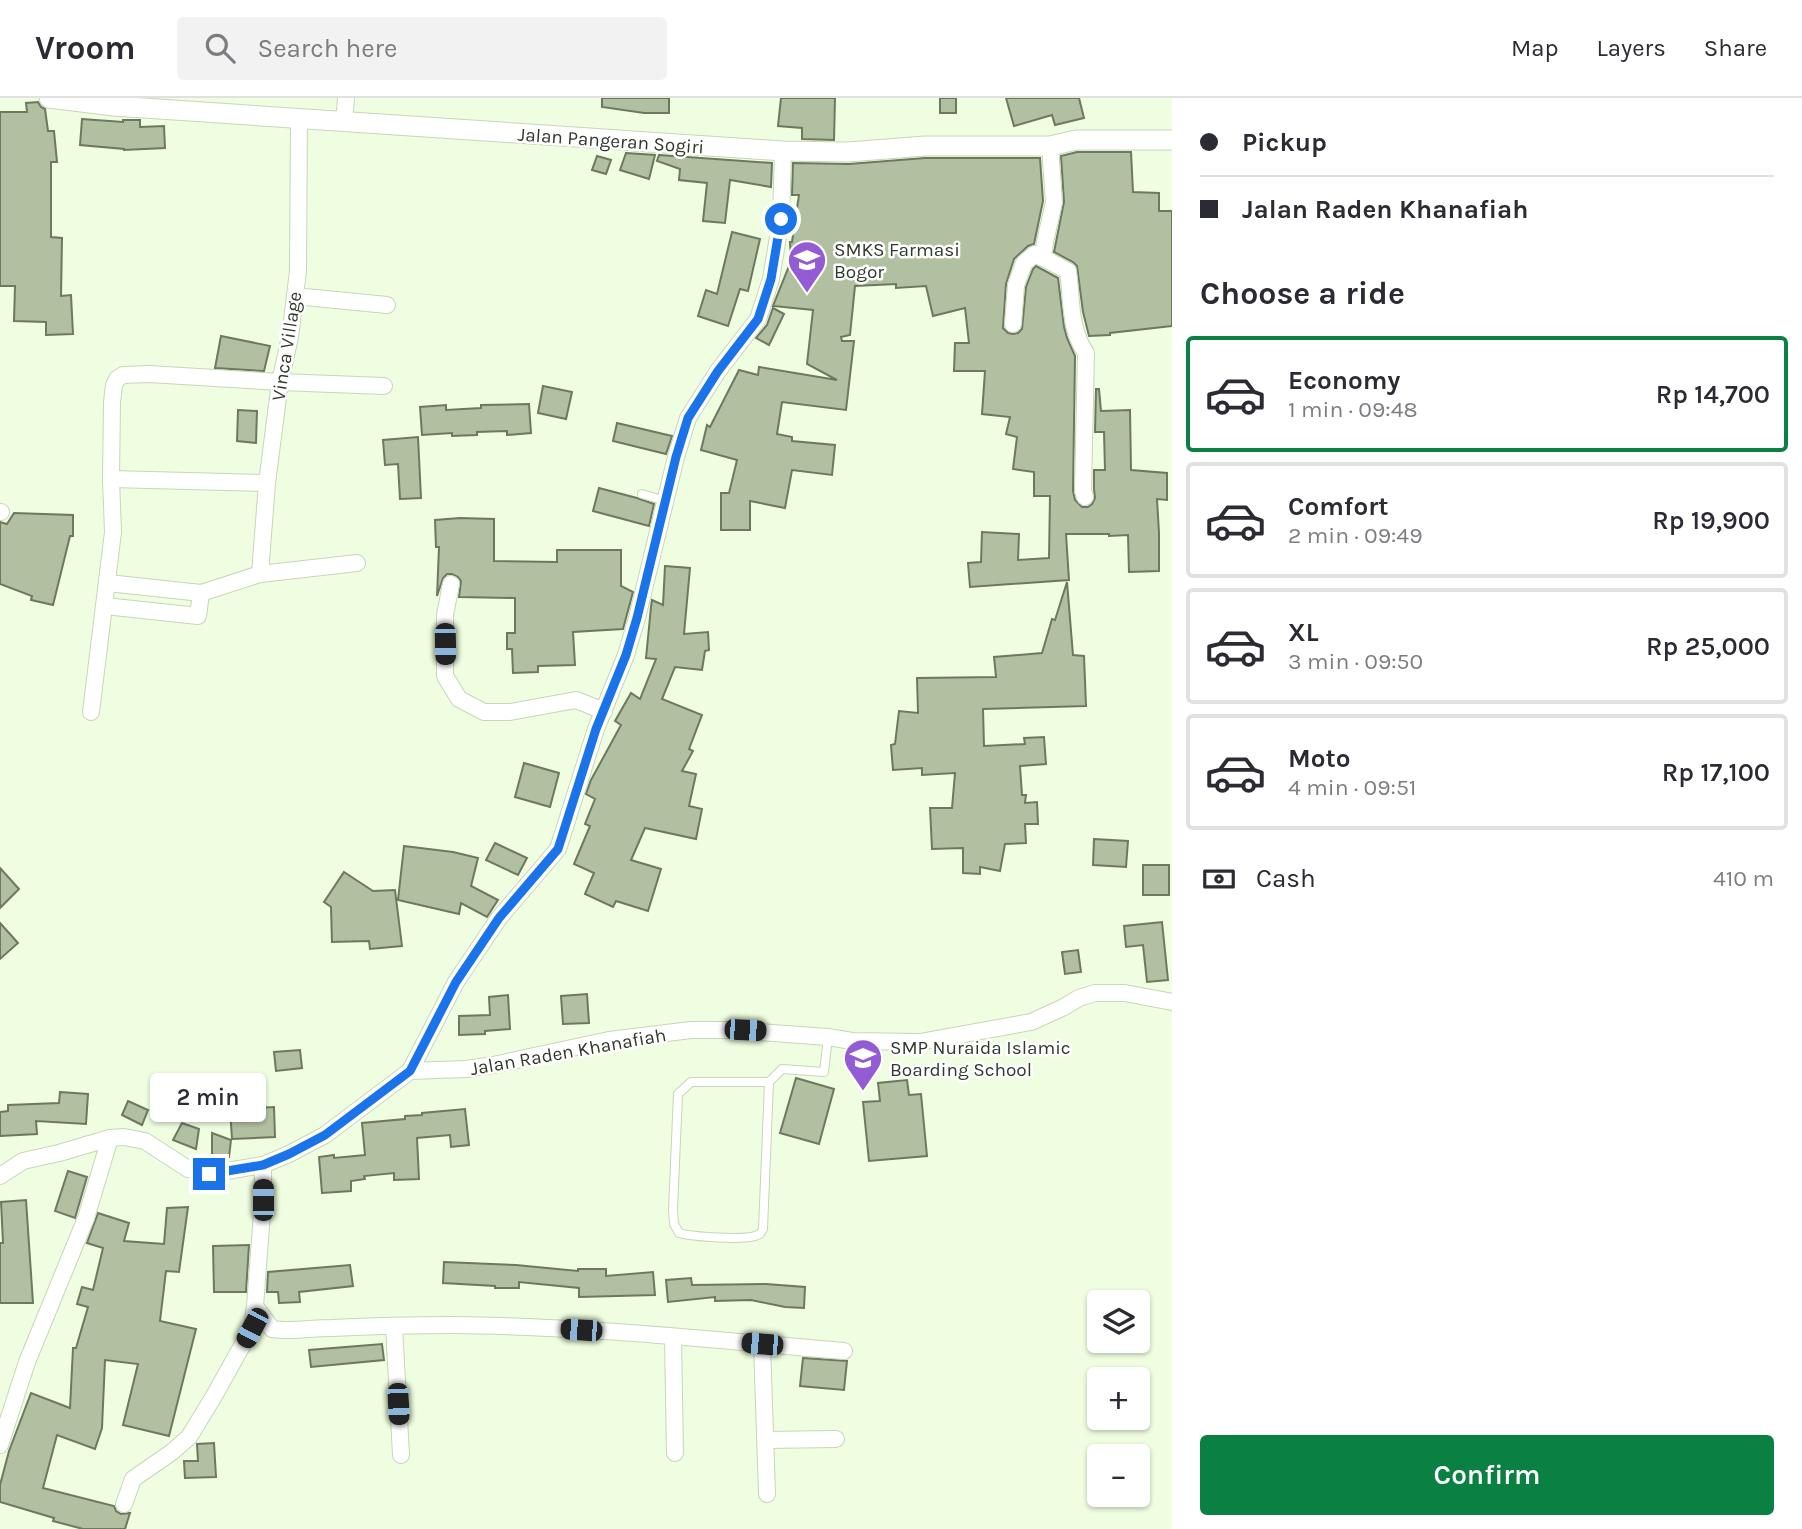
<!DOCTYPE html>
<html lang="en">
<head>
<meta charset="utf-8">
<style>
	body { margin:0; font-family:Karla,sans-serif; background:#f2f2f3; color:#2b2b33; height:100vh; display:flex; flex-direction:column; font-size:26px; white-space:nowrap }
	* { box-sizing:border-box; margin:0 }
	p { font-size:23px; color:#7c7c81 }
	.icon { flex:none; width:38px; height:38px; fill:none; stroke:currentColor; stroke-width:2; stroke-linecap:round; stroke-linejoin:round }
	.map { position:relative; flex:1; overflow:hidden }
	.panel { display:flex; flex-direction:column; background:#fff; width:630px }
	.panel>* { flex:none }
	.banner { display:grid; align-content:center; height:154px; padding:0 28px; background:#fff }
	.tools { position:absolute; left:1087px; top:1192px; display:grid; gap:14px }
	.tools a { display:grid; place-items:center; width:63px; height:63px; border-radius:7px; background:#fff; box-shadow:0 2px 5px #0004; font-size:35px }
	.end { position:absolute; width:32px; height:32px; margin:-16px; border:9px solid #1a73e8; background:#fff; box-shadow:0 0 0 4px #fff }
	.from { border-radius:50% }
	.bubble { position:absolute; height:49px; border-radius:7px; background:#fff; box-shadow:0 2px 5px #0004; font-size:23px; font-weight:600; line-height:49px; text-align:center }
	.car { position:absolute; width:21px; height:42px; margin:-21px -10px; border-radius:9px; box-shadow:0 0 5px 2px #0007; background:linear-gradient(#222 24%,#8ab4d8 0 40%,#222 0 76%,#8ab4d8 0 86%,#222 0) }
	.banner b { display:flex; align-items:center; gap:24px; height:66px; font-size:26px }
	.banner b+b { border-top:2px solid #e1e1e2 }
	.banner i { width:18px; height:18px; background:#2b2b33 }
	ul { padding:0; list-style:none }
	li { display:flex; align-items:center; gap:21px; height:116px; margin:0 14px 10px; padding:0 14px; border:4px solid #e1e1e2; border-radius:7px }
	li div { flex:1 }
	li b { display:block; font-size:26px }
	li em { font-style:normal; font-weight:600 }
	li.active { border-color:#0b8043 }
	li>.icon { width:63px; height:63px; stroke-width:1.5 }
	h2 { padding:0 28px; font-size:32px; line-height:84px }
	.pay { display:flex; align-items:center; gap:18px; height:77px; padding:0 28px; font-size:26px }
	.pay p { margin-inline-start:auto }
	.primary-button { display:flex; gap:14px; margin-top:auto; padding:14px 28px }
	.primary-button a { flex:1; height:80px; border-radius:7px; background:#0b8043; color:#fff; font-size:28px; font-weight:600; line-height:80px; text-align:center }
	header { display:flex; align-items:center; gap:42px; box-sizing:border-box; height:98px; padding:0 35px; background:#fff; border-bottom:2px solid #e1e1e2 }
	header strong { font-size:33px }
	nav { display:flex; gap:38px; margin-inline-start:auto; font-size:24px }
	.search { width:490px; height:63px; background:#f2f2f3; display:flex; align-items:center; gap:18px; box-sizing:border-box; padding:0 24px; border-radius:7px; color:#7c7c81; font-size:26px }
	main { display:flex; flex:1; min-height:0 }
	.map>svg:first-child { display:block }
	.building { fill:#b0c0a0; stroke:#6c795f; stroke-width:2 }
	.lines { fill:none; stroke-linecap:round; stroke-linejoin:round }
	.service-casing { stroke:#c7d6b9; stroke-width:10 }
	.minor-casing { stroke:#c7d6b9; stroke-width:18 }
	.tertiary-casing { stroke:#c7d6b9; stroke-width:21 }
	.service { stroke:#fff; stroke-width:8 }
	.minor { stroke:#fff; stroke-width:16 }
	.tertiary { stroke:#fff; stroke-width:19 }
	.route { stroke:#1a73e8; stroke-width:9 }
	.labels { text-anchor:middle; stroke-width:5; stroke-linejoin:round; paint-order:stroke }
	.street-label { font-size:19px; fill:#32382d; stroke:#fff }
	.poi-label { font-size:19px; fill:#32382d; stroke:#fff; text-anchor:start }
</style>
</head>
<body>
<header>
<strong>Vroom</strong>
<div class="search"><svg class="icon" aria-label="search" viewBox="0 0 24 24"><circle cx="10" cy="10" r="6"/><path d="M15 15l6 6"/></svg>Search here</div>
<nav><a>Map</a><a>Layers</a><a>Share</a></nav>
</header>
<main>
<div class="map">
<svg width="1172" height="1431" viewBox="0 0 1172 1431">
	<rect width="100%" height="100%" fill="#effee0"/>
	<g class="building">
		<polygon points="602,0 669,0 669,15 644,15 602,9"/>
		<polygon points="781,0 835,0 834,42 802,41 802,30 778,28"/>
		<rect x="940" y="0" width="16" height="15"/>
		<polygon points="1006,0 1079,0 1084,20 1055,27 1052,17 1014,28"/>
		<polygon points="38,4 41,9 45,11 48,33 54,33 57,64 51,64 51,139 62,140 61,198 71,197 73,236 46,237 46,224 14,223 15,188 0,188 0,14 27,14 26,5"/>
		<polygon points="82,21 123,24 123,22 140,22 140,29 164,28 165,50 124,52 124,51 80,47"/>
		<polygon points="1077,54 1131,54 1133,94 1159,95 1159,113 1172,113 1172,228 1110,235 1110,237 1089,238 1083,214 1077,168 1073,164 1054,154 1064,104 1061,58"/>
		<polygon points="626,55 655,57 649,81 620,72"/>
		<polygon points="659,57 772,65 771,89 730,82 725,125 703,123 707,85 679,82 680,71 657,63"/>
		<polygon points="597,58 611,62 606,76 592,72"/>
		<polygon points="925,60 1040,60 1043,103 1034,146 1028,148 1014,161 1006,186 1003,230 1008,235 1013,236 1018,235 1022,231 1026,189 1033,171 1036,168 1058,180 1064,229 1067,240 1075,258 1073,393 1075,402 1082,409 1088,409 1092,406 1095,400 1094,391 1094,372 1105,372 1104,334 1095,334 1096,291 1099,291 1101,313 1130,312 1131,372 1167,375 1167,402 1157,401 1159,435 1159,473 1129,474 1128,437 1109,438 1109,436 1066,436 1069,482 970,489 968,465 981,464 982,434 1019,436 1018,462 1049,460 1050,398 1034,398 1034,374 1013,371 1017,339 1006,336 1010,319 982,316 985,273 954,273 955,245 969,245 965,210 933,218 926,188 896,190 896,186 855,188 850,237 841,239 842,243 854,243 846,312 782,304 777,336 792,339 792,343 835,347 832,377 792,372 785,410 750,403 750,432 721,432 721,395 729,395 737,362 701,352 707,327 710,329 739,272 758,277 759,269 837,282 807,266 813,212 773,208 791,163 790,144 792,144 799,97 792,97 793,65 849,66"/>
		<polygon points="732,134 760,141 748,193 740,191 728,228 698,218 706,192 717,196"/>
		<polygon points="773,210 784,216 769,247 756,240 767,227"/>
		<polygon points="221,238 270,248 264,273 215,270"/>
		<polygon points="543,288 572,294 566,321 538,315"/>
		<polygon points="529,306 531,335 507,337 507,333 477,334 477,337 452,338 452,335 422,337 420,309 446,307 446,312 481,310 481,307"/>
		<polygon points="238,312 257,313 256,345 237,343"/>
		<polygon points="617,325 672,338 666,356 613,343"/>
		<polygon points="418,339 421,400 400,401 398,366 385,367 383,342"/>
		<polygon points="599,390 637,400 654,406 649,428 593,413"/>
		<polygon points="14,415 73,417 73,438 70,438 53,507 31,502 32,498 0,486 0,424 7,426"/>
		<polygon points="460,420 494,421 494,463 557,464 557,452 621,452 621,488 633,494 623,531 573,534 575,567 538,568 538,574 513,575 512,551 507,551 507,535 515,535 515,500 459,499 461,483 458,479 452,476 447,476 443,480 437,498 439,449 436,449 435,422"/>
		<polygon points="665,468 690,470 684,536 708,534 709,552 705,553 702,572 675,569 662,601 702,617 689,651 693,653 682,673 696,676 689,708 702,711 696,741 645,730 631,762 661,771 648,813 616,803 613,809 585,796 594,775 574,766 590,728 585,726 595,701 586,696 591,682 621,627 615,623 631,595 640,601 656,561 646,560 651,509 652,502 663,507"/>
		<polygon points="1067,484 1073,557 1084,558 1086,608 983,611 984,648 1025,646 1024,640 1044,639 1046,666 1020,668 1022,697 1026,697 1025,705 1037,704 1038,726 1025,726 1026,745 1005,746 1000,773 980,769 980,776 963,775 963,750 932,751 930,710 952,710 955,675 922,677 922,670 893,672 891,647 895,646 899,613 918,615 917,580 996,579 994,559 1042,555 1052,521 1055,522"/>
		<polygon points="524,665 559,675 550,709 515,699"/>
		<polygon points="1094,741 1128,743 1126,769 1093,767"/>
		<polygon points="495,745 527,760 518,777 486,762"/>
		<polygon points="404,748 453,754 478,760 471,788 498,802 487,819 461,805 459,816 398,802"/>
		<rect x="1143" y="767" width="26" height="30"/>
		<polygon points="0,770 19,791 0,810"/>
		<polygon points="344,774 373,793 395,792 402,848 370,851 369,843 332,844 331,809 324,804"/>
		<polygon points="1162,824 1168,882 1147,884 1143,847 1126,849 1124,828"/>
		<polygon points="0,825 18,845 0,861"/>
		<polygon points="1078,852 1081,874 1065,876 1062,854"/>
		<polygon points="587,896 589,925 563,926 561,898"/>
		<polygon points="508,897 510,931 485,933 485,936 459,937 459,918 490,917 489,899"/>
		<polygon points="300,952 302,970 276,973 274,954"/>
		<polygon points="796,980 834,991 819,1046 780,1035"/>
		<polygon points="907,982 909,997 921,996 927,1058 869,1063 863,1004 880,1003 878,985"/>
		<polygon points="60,994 88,996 86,1026 36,1023 37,1036 0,1038 0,1014 8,1013 8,1007 59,1005"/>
		<polygon points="128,1003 148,1012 142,1027 122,1017"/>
		<polygon points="274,1009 275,1039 232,1041 230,1011"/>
		<polygon points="465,1011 469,1047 451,1049 450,1037 417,1040 419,1081 394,1082 394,1075 364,1078 365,1081 351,1083 351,1093 322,1095 319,1059 334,1057 334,1060 365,1057 362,1025 405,1021 405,1018 422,1017 422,1015"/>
		<polygon points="182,1025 199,1031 196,1051 173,1042"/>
		<polygon points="212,1035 231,1042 229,1059 212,1057"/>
		<polygon points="68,1073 87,1079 75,1120 55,1113"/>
		<polygon points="26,1102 33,1205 0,1205 0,1145 3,1145 1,1104"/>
		<polygon points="188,1109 179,1174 166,1173 160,1223 196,1231 169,1338 123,1327 138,1266 105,1262 102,1330 95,1351 57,1337 43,1390 114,1408 116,1413 121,1416 130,1415 125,1431 83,1431 53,1423 54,1420 0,1404 0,1387 9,1353 31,1295 70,1310 73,1250 76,1250 88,1209 77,1206 82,1189 93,1192 103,1150 87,1145 98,1115 129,1125 124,1143 164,1146 167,1110"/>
		<polygon points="249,1147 246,1194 214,1194 213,1148"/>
		<polygon points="444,1164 516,1167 578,1173 578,1171 606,1171 606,1178 653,1174 655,1197 579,1199 579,1190 519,1184 519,1190 495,1190 495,1188 443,1185"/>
		<polygon points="350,1167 353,1188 299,1194 300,1204 279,1205 278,1194 267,1194 268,1174"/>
		<polygon points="691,1180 692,1187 766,1186 805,1189 804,1210 785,1209 751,1202 715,1203 715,1199 668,1204 666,1182"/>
		<polygon points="382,1246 384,1262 311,1269 309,1252"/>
		<polygon points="803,1260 847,1263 844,1292 800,1288"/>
		<polygon points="214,1345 216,1379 185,1380 184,1363 198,1363 197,1346"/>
	</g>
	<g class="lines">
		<g class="service-casing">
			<g id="service">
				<polyline points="642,396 666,403"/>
				<path d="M769,984H691L678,996L673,1112L674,1126L679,1135C693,1139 742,1142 755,1138C761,1136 760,1136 763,1131L769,984L782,971L824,974L828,939"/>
			</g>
		</g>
		<g class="minor-casing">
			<g id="minor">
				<polyline points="344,24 346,0"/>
				<path d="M1043,160L1068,173C1072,201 1069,231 1086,255L1083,393L1085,399"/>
				<polyline points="295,198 387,207"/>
				<polyline points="1013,226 1016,187 1024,165 1035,156 1043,160 1045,144 1054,104 1050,48"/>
				<polyline points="111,381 267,385"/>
				<polyline points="0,414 1,414"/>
				<polyline points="260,476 267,385 280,284 290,239 298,173 299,20"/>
				<polyline points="108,485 201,495 260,476 357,465"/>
				<polyline points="451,486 445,517 445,578 459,601 484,614 510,614 576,602 604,613"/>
				<polyline points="105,508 198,518 201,495"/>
				<polyline points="91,614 113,434 111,381 112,304 114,287 117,281 123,277 149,276 280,284 384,288"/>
				<polyline points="410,973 456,884 499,820 558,751 596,631 626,557 637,520 676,359 688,320 718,273 758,221 771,181 781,121 783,53"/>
				<polyline points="0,1078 23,1063 59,1055 110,1040 124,1039 145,1043 188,1071 209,1076 263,1067 289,1056 325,1037 410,973 466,971 493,967 609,942 691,932 730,932 828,939 852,943 920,944 1031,924 1062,910 1079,900 1095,895 1125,895 1172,904"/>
				<path d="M255,1208L272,1231C292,1234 311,1230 331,1230C371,1228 412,1227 453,1227C583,1228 714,1242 844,1253"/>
				<polyline points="394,1228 401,1357"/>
				<polyline points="673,1239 675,1355"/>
				<polyline points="762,1246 767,1396"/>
				<polyline points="766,1342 836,1341"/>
				<polyline points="0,1347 27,1264 86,1120 110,1040"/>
				<polyline points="124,1406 133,1381 172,1354 189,1339 214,1298 252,1230 255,1208 263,1102 263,1067"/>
			</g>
		</g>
		<g class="tertiary-casing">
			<polyline id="tertiary" points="49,0 114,8 783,53 848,54 925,48 1050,48 1076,42 1172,42"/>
		</g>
		<use href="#service" class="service"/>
		<use href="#minor" class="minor"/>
		<use href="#tertiary" class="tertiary"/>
	</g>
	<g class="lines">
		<polyline class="route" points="209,1076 263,1067 289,1056 325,1037 410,973 456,884 499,820 558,751 596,631 626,557 637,520 676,359 688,320 718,273 758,221 771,181 781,121"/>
	</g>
	<defs>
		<g id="school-pin" transform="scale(2.0125)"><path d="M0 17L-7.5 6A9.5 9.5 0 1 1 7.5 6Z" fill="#945cd4" stroke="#fff"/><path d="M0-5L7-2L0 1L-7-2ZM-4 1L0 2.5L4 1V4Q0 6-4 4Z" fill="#fff"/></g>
	</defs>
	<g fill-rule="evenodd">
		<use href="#school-pin" x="807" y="162"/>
		<use href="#school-pin" x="863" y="960"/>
	</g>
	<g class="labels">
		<g class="street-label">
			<text transform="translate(611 42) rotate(4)" y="7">Jalan Pangeran Sogiri</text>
			<text transform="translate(286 248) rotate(-81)" y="7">Vinca Village</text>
			<text transform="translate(568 953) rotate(-10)" y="7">Jalan Raden Khanafiah</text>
		</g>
		<g class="poi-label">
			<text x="834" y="158">SMKS Farmasi<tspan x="834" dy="22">Bogor</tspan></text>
			<text x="890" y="956">SMP Nuraida Islamic<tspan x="890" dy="22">Boarding School</tspan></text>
		</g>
	</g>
</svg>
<div class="tools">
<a><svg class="icon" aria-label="layers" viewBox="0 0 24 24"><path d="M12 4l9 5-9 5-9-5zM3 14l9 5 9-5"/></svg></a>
<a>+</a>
<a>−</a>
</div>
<i class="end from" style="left:781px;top:121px"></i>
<i class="end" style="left:209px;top:1076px"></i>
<div class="bubble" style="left:150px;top:975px;width:116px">2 min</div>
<i class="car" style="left:445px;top:546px;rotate:179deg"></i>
<i class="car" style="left:745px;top:932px;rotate:93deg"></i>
<i class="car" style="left:263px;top:1102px;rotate:0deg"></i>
<i class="car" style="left:252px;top:1230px;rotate:208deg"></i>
<i class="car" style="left:581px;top:1232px;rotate:274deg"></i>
<i class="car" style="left:762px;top:1246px;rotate:275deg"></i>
<i class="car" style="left:398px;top:1306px;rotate:177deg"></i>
</div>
<section class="panel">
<div class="banner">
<b><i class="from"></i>Pickup</b>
<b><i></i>Jalan Raden Khanafiah</b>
</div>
<h2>Choose a ride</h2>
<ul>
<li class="active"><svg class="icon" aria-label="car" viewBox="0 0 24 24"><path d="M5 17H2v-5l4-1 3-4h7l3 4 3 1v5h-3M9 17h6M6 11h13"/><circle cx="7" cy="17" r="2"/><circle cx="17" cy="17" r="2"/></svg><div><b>Economy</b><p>1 min · 09:48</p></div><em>Rp 14,700</em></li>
<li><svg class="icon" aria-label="car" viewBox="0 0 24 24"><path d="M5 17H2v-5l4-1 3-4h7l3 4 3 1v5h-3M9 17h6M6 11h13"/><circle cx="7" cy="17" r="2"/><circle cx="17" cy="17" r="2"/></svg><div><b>Comfort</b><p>2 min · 09:49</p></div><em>Rp 19,900</em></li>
<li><svg class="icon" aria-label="car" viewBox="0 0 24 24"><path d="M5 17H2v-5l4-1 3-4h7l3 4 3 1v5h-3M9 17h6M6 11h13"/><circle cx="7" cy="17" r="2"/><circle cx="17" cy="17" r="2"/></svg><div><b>XL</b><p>3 min · 09:50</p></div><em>Rp 25,000</em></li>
<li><svg class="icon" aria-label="car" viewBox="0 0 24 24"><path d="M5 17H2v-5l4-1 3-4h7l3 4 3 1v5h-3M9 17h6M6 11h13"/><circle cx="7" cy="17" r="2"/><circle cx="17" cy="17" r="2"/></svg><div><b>Moto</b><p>4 min · 09:51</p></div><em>Rp 17,100</em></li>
</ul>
<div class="pay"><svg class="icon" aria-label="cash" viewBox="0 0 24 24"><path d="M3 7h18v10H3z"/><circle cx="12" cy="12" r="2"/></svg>Cash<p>410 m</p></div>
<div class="primary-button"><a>Confirm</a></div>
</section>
</main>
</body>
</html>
